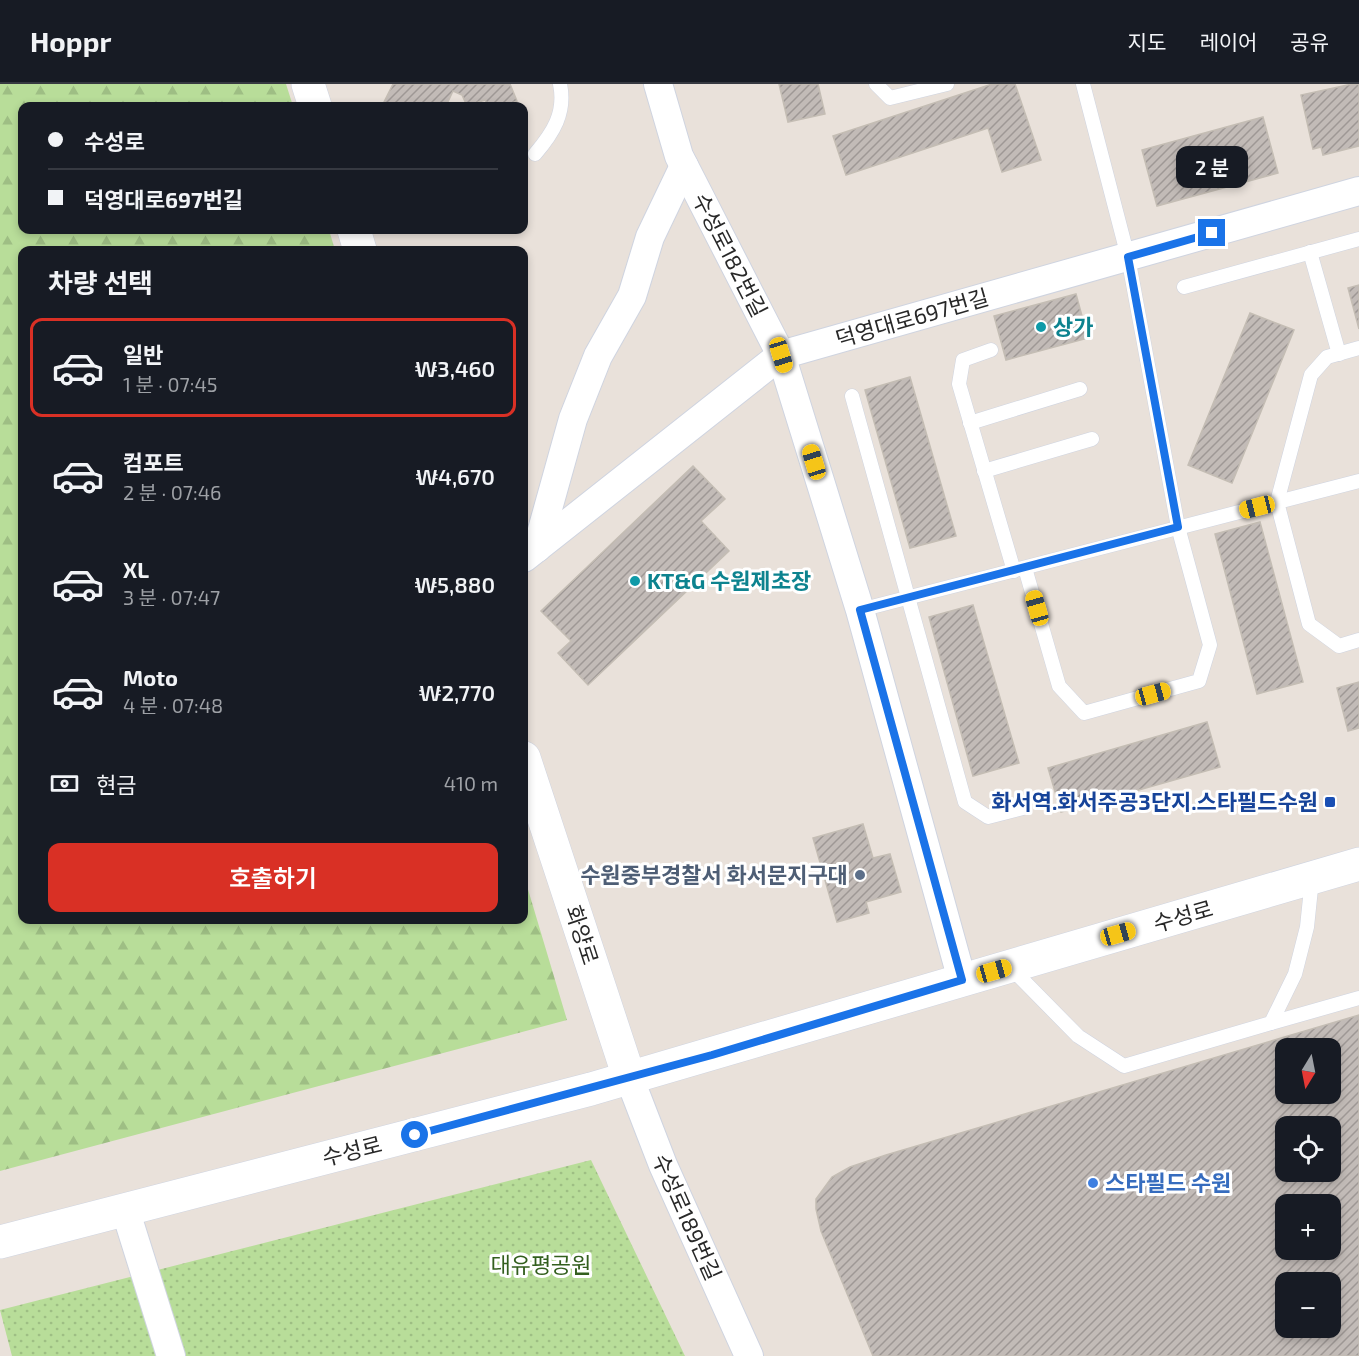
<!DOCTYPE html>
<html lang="ko">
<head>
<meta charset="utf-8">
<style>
	body { margin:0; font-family:"Exo 2","Noto Sans KR",sans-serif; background:#20242c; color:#f1f3f6; height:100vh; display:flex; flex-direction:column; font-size:22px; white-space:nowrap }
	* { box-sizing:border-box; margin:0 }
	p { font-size:20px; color:#9ea1a6 }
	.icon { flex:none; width:33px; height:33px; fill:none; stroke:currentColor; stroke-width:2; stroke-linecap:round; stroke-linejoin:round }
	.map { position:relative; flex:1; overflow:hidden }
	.details { position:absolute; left:18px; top:162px; width:510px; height:678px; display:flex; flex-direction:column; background:#171b24; border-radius:12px; box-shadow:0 3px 9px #0003 }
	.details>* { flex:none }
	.banner { position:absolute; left:18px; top:18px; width:510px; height:132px; border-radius:12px; box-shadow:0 3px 9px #0003; display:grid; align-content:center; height:132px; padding:0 30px; background:#171b24 }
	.needle { width:39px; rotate:190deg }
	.controls { position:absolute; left:1275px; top:954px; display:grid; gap:12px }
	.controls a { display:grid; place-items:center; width:66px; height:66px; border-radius:12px; background:#171b24; box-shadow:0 3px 9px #0003; font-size:30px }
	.end { position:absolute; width:27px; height:27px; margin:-14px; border:8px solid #1a73e8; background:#fff; box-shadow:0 0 0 3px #fff }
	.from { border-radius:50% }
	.bubble { position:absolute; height:42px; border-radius:12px; background:#171b24; box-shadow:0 3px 9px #0003; font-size:20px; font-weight:600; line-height:42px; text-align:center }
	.car { position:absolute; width:18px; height:36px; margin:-18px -9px; border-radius:8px; box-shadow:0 0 4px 2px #0007; background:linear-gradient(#f5c518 24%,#345 0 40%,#f5c518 0 76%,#345 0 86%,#f5c518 0) }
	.banner b { display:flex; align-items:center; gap:21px; height:57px; font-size:22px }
	.banner b+b { border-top:2px solid #363941 }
	.banner i { width:15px; height:15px; background:#f1f3f6 }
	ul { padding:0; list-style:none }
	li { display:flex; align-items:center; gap:18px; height:99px; margin:0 12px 9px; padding:0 18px; border:3px solid transparent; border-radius:12px }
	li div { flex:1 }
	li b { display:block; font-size:22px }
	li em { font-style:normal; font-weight:600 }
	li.selected { border-color:#d93025 }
	li>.icon { width:54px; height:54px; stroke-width:1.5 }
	h2 { padding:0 30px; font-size:27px; line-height:72px }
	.pay { display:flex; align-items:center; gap:15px; height:66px; padding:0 30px; font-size:22px }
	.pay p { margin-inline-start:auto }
	.action { display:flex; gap:12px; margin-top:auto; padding:12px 30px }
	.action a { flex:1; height:69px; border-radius:12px; background:#d93025; color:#fff; font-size:24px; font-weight:600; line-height:69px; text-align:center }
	header { display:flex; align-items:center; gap:36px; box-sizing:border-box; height:84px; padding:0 30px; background:#171b24; border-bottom:2px solid #363941 }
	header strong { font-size:28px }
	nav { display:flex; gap:33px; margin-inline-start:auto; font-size:21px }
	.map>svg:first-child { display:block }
	.forest { fill:url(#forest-firs) }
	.park { fill:url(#park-dots) }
	.building { fill:url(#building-hatch); stroke:#c4bdb4; stroke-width:1.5; fill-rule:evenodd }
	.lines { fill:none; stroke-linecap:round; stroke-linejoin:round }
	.lane-casing { stroke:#cfd4e0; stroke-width:15 }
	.street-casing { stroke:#cfd4e0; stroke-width:30 }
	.secondary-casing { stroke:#cfd4e0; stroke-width:34 }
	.lane { stroke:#fff; stroke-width:14 }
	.street { stroke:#fff; stroke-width:28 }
	.secondary { stroke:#fff; stroke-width:33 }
	.route { stroke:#1a73e8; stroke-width:8 }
	.culture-dot { fill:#0f9aa8; stroke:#fff; stroke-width:2 }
	.transit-dot { fill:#1a4fb4; stroke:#fff; stroke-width:2 }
	.service-dot { fill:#5c6f8a; stroke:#fff; stroke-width:2 }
	.shop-dot { fill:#3f7fe0; stroke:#fff; stroke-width:2 }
	.labels { text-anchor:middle; stroke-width:6; stroke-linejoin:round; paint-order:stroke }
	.street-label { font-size:22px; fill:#282828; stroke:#fff }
	.culture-label { font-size:22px; font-weight:bold; fill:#0d838f; stroke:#fff; text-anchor:start }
	.transit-label { font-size:22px; font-weight:bold; fill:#164399; stroke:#fff; text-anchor:end }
	.service-label { font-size:22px; font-weight:bold; fill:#4e5e75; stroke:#fff; text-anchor:end }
	.shop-label { font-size:22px; font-weight:bold; fill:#366cbe; stroke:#fff; text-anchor:start }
	.park-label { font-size:22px; fill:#335f1e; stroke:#fff }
</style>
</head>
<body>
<header>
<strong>Hoppr</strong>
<nav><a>지도</a><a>레이어</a><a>공유</a></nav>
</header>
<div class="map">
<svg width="1359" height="1272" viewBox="0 0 1359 1272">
	<defs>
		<pattern id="forest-firs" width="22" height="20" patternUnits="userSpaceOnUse" patternTransform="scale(1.5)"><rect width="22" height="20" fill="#b8dd99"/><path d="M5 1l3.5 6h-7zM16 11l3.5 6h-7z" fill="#9ebe84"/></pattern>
		<pattern id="park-dots" width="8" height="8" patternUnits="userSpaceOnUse" patternTransform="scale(1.5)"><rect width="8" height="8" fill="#b8dd99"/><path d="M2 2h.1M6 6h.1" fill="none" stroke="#9ebe84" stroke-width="1.8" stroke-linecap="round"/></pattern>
		<pattern id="building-hatch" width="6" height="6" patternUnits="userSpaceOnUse" patternTransform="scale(1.5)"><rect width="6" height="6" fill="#c2bbb7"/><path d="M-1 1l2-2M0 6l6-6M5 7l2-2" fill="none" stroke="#9e9895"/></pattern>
	</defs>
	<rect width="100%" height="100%" fill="#e9e1da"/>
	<polygon class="forest" points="0,0 286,0 293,22 22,22 22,146 329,146 335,166 22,166 22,836 524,836 524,792 567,936 0,1087"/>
	<polygon class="park" points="591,1076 685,1272 12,1272 0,1226"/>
	<g class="building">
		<polygon points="393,0 510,0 517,17 504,22 488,22 485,16 467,22 462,11 453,7 446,22 382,22"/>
		<polygon points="779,0 818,0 825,30 788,38"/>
		<polygon points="992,0 1015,0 1041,76 1002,88 988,44 846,91 833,52"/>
		<polygon points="1352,0 1359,0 1359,62 1323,71 1321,63 1313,65 1301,11"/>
		<polygon points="1263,33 1278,89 1157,122 1142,66"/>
		<polygon points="1359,201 1359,245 1348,204"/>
		<polygon points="1076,210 1088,254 1006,276 994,232"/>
		<polygon points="1250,229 1294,246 1232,399 1188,381"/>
		<polygon points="910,293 956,452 910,464 865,306"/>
		<polygon points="693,382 725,415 701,437 729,467 588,601 558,569 571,557 541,527"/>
		<polygon points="1260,438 1303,598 1257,610 1215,450"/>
		<polygon points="973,521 1019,679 973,692 929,533"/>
		<polygon points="1359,598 1359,644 1348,647 1337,604"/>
		<polygon points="1207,638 1220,683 1061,728 1048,684"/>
		<polygon points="863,740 873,774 890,770 901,808 866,818 869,829 837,838 813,754"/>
		<path d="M1359,931V1272H873L821,1147L816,1125V1115L832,1093L850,1083L886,1071ZM1286,964H1330V1010H1286ZM1286,1042H1330V1088H1286ZM1286,1120H1330V1166H1286ZM1286,1198H1330V1244H1286Z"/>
	</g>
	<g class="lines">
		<g class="lane-casing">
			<g id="lane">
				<polyline points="876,0 890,14 947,0"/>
				<path d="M535,70C553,49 566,29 560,0"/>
				<polyline points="1310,168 1339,270"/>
				<polyline points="1184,203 1359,155"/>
				<polyline points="1359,264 1327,273 1311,291 1277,418 1309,540 1339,562 1359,556"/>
				<polyline points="991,266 963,276 959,300 1014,487"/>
				<polyline points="852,312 965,718 988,733 1023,724"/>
				<polyline points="970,339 1080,305"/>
				<polyline points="984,387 1092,355"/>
				<polyline points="1025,484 1059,602 1084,629 1199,597 1210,561 1178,443 1128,173 1083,0"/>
				<polyline points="860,526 1359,397"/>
				<polyline points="1011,884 1078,952 1124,982 1271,939 1295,890 1307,843 1312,795"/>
				<polyline points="1271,939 1359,914"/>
			</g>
		</g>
		<g class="street-casing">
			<g id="street">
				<polyline points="658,0 679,72 781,271 860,526 962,896"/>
				<polyline points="537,464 573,335 598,272 632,212 650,153 684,82"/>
				<polyline points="524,474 781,271 1359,107"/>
				<polyline points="629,993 663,1081 749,1272"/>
				<polyline points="125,1125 171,1272"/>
			</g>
		</g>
		<g class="secondary-casing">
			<g id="secondary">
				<polyline points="308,0 315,22"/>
				<polyline points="354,146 360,166"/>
				<polyline points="524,674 629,993"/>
				<polyline points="0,1158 591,1005 1359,780"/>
			</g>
		</g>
		<use href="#lane" class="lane"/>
		<use href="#street" class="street"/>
		<use href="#secondary" class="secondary"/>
	</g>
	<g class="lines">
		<polyline class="route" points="415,1051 712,971 962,896 860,526 1178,443 1128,173 1212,149"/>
	</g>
	<g class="culture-dot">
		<circle cx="1041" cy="243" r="6"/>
		<circle cx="635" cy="497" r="6"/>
	</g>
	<rect class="transit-dot" x="1324" y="712" width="12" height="12" rx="3"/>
	<circle class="service-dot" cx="860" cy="791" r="6"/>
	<circle class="shop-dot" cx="1093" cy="1099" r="6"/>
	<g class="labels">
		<g class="street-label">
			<text transform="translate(730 171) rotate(63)" y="8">수성로182번길</text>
			<text transform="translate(912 234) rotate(-16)" y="8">덕영대로697번길</text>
			<text transform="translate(1183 832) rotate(-16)" y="8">수성로</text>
			<text transform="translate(582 851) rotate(72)" y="8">화양로</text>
			<text transform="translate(352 1067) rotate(-14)" y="8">수성로</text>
			<text transform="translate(687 1133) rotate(66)" y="8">수성로189번길</text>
		</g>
		<g class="culture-label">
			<text x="1053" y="251">상가</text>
			<text x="647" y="505">KT&amp;G 수원제초장</text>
		</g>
		<g class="transit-label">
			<text x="1318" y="726">화서역.화서주공3단지.스타필드수원</text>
		</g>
		<g class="service-label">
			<text x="848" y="799">수원중부경찰서 화서문지구대</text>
		</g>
		<g class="shop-label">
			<text x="1105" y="1107">스타필드 수원</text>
		</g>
		<g class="park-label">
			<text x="541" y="1189">대유평공원</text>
		</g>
	</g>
</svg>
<div class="controls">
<a><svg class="needle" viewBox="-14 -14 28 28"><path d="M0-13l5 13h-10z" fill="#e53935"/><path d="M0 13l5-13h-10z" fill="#9ea1a6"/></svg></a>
<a><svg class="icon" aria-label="locate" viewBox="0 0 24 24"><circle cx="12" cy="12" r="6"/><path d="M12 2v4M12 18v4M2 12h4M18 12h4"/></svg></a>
<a>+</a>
<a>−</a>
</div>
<i class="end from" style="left:415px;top:1051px"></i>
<i class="end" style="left:1212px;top:149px"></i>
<div class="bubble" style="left:1176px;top:62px;width:72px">2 분</div>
<i class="car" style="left:781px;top:271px;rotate:163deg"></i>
<i class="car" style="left:814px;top:378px;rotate:343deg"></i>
<i class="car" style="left:1257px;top:423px;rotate:256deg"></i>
<i class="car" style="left:1037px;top:524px;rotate:344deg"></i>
<i class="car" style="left:1153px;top:610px;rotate:75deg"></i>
<i class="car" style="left:1118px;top:850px;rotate:74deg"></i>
<i class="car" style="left:994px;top:887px;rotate:74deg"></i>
<div class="banner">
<b><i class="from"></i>수성로</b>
<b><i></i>덕영대로697번길</b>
</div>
<section class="details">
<h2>차량 선택</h2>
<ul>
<li class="selected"><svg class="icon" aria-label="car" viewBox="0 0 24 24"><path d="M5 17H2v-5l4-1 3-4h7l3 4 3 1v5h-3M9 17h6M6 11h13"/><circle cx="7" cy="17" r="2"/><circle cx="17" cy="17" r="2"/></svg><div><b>일반</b><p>1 분 · 07:45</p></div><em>₩3,460</em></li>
<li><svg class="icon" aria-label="car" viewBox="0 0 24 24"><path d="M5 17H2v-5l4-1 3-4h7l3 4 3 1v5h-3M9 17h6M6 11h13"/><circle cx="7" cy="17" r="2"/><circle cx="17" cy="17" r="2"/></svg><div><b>컴포트</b><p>2 분 · 07:46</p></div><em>₩4,670</em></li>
<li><svg class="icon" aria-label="car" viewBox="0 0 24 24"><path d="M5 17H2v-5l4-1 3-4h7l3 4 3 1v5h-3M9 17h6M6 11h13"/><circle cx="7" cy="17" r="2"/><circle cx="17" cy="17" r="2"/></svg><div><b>XL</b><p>3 분 · 07:47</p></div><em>₩5,880</em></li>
<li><svg class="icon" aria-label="car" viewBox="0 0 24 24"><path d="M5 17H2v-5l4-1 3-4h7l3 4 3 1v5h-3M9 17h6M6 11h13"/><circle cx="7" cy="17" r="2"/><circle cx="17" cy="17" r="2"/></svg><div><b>Moto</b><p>4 분 · 07:48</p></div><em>₩2,770</em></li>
</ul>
<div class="pay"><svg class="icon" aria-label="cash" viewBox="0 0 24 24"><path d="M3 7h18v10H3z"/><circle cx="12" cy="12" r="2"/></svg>현금<p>410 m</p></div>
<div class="action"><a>호출하기</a></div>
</section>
</div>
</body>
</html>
